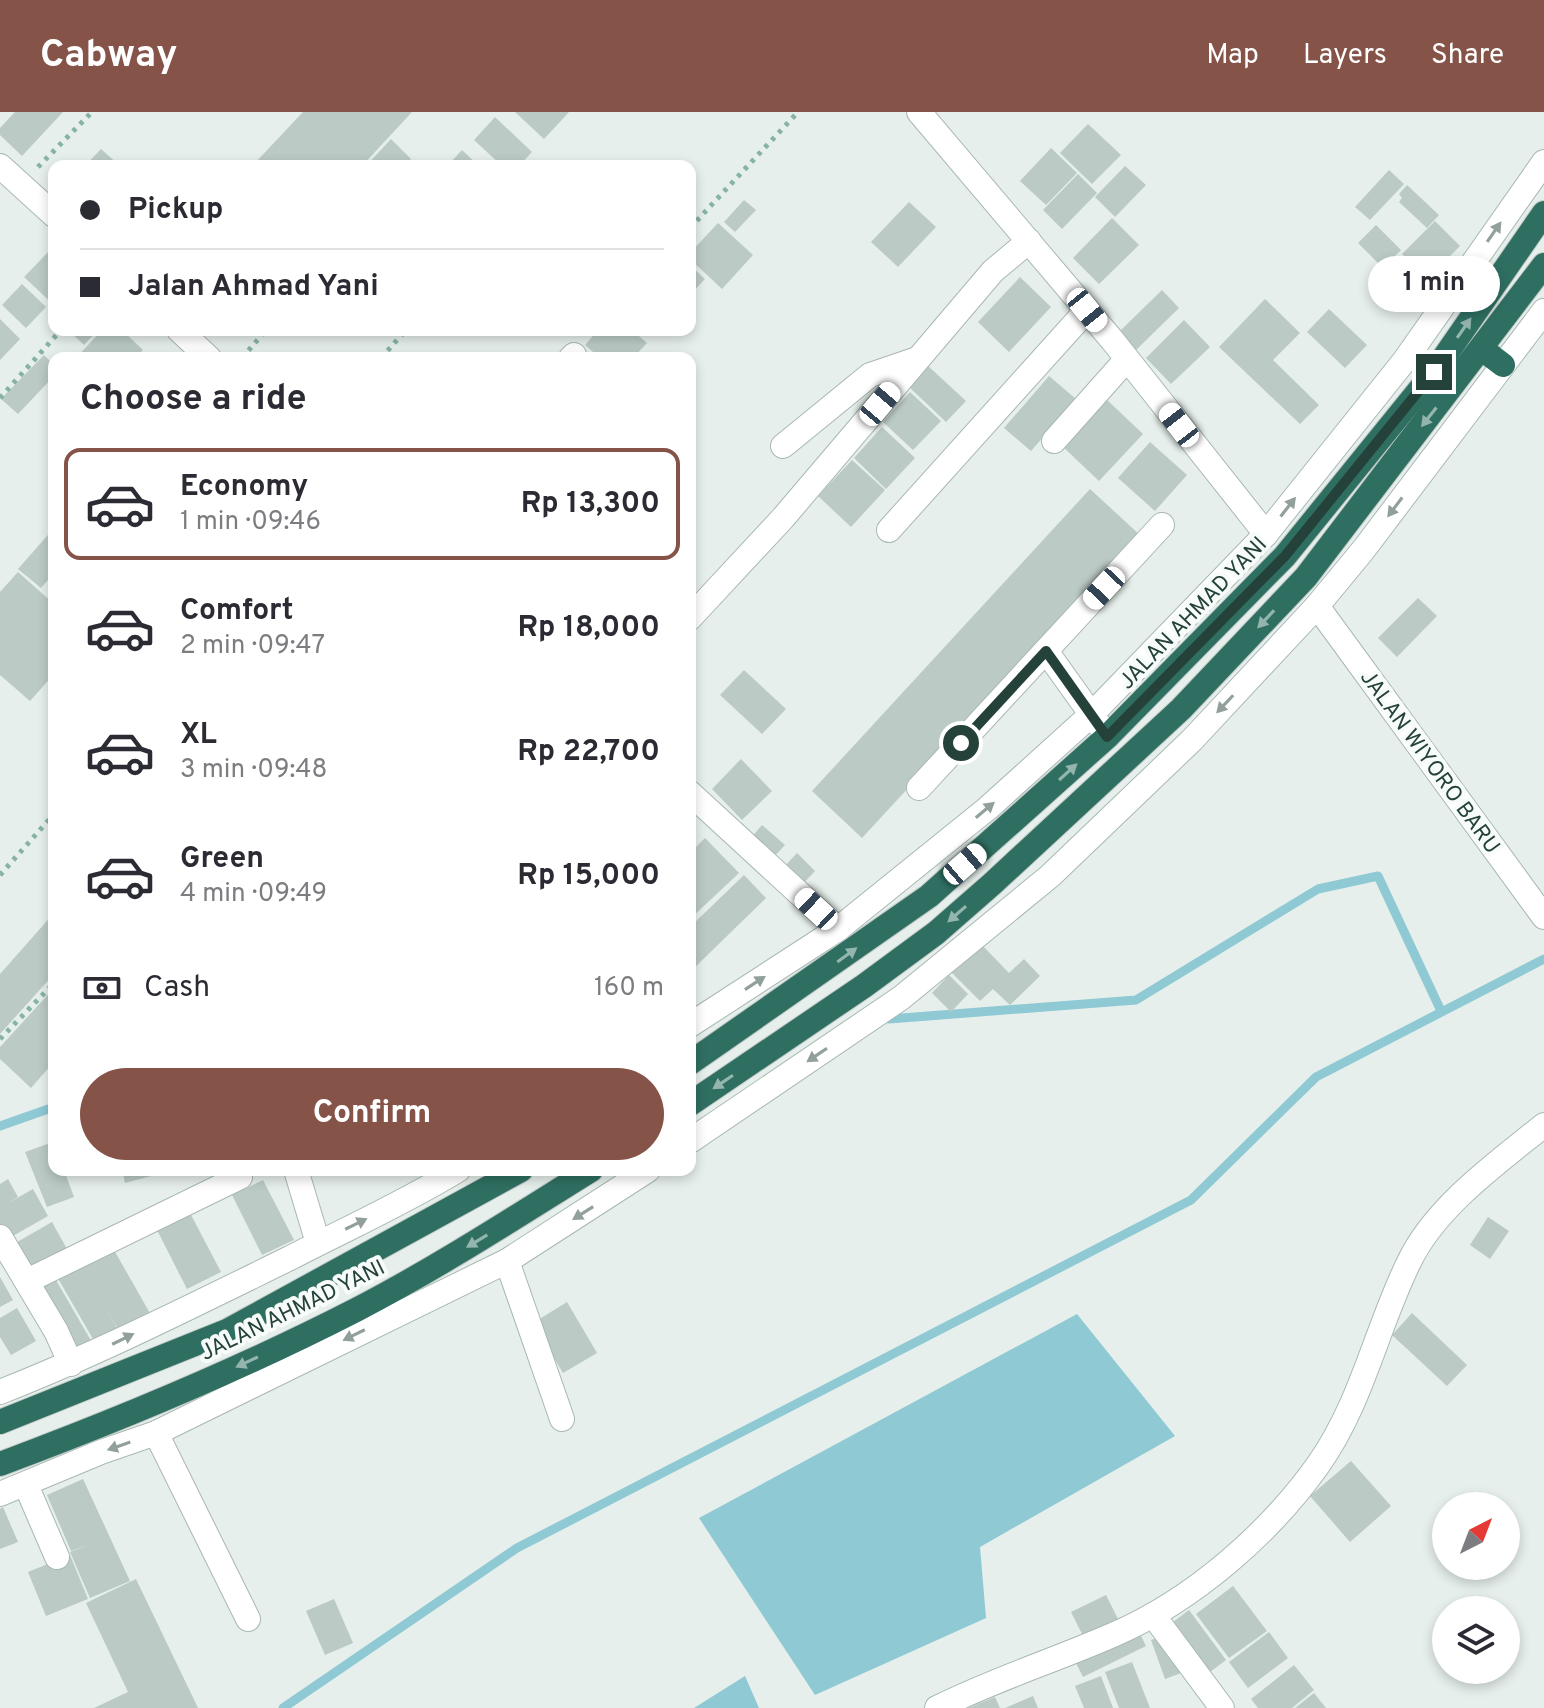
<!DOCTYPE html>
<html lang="en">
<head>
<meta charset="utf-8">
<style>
	body { margin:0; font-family:Overpass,sans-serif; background:#f2f2f3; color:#2b2b33; height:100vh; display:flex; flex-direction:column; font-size:30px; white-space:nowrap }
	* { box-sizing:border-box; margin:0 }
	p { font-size:26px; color:#7c7c81 }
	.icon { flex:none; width:44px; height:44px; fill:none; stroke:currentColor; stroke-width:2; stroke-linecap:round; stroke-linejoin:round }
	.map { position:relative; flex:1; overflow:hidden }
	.panel { position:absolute; left:48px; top:240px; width:648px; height:824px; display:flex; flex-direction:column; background:#fff; border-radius:16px; box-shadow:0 4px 12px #0003 }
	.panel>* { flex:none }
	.banner { position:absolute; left:48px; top:48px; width:648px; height:176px; border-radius:16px; box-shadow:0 4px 12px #0003; display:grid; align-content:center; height:176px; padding:0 32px; background:#fff }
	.needle { width:52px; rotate:42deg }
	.fabs { position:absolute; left:1432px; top:1380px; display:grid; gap:16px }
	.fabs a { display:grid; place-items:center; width:88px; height:88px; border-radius:50%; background:#fff; box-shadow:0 4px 12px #0003; font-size:40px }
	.end { position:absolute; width:36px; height:36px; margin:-18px; border:10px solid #24423a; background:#fff; box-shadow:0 0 0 4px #fff }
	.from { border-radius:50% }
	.bubble { position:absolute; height:56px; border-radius:28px; background:#fff; box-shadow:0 4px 12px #0003; font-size:26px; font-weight:700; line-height:56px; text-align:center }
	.car { position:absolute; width:24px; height:48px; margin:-24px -12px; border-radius:10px; box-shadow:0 0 6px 2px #0007; background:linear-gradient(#fff 24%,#345 0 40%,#fff 0 76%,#345 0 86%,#fff 0) }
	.banner b { display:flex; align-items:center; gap:28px; height:76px; font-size:30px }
	.banner b+b { border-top:2px solid #e1e1e2 }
	.banner i { width:20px; height:20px; background:#2b2b33 }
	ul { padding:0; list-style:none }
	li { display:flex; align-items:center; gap:24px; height:112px; margin:0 16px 12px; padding:0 16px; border:4px solid transparent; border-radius:16px }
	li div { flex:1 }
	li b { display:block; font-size:30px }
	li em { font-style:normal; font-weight:700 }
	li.selected { border-color:#855347 }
	li>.icon { width:72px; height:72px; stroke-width:1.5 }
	h2 { padding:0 32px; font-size:36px; line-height:96px }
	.pay { display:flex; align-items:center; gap:20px; height:88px; padding:0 32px; font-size:30px }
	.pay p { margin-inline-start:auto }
	.action { display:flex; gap:16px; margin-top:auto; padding:16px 32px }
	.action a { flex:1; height:92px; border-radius:48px; background:#855347; color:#fff; font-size:32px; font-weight:700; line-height:92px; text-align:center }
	header { display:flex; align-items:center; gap:48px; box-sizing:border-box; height:112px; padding:0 40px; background:#855347; color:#fff }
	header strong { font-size:38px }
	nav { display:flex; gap:44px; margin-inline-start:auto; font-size:28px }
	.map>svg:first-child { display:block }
	.water { fill:#8ec9d4 }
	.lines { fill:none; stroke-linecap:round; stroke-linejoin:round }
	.stream { stroke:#8ec9d4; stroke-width:9 }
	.building { fill:#bbcac4 }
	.minor-casing { stroke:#a8b8b2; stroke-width:26 }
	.highway-casing { stroke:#c2cac8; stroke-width:26 }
	.path { stroke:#86b3a5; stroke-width:5; stroke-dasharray:4 6; stroke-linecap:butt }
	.minor { stroke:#fff; stroke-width:24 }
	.highway { stroke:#2f6f62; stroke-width:24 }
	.oneway { fill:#92a09c }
	.oneway2 { fill:#93b5ae }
	.route { stroke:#24423a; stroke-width:10 }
	.labels { text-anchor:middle; stroke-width:8; stroke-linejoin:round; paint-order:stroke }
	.street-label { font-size:22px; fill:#24423a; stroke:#f7fbf9 }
</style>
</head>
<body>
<header>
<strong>Cabway</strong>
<nav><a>Map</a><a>Layers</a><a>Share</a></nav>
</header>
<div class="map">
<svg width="1544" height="1596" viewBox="0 0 1544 1596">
	<rect width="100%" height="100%" fill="#e6efeb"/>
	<g class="water">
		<polygon points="1077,1202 1175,1324 980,1435 986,1506 815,1583 699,1406"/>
		<polygon points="745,1564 759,1596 694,1596"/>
	</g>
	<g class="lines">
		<g class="stream">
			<polyline points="889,907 1136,888 1318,777 1378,764 1441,899"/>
			<polyline points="0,1014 54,995"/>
			<polyline points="283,1596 517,1436 1191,1088 1316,965 1544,847"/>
		</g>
	</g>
	<g class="building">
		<polygon points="15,0 63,0 22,44 0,23 0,16"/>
		<polygon points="303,0 412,0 362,54 252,54"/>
		<polygon points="515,0 569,0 544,27"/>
		<polygon points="495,5 532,40 519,54 502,54 474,28"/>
		<polygon points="1088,12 1121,43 1092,72 1060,41"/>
		<polygon points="391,27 411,47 404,54 366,54"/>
		<polygon points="1051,36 1077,61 1046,93 1020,69"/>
		<polygon points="101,37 120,54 85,54"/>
		<polygon points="462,38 479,54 449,52"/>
		<polygon points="1125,54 1146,73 1115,105 1095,85"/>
		<polygon points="1389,58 1404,72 1370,108 1355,95"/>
		<polygon points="1078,62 1097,81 1062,117 1043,98"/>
		<polygon points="1407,73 1439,103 1427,116 1399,90 1402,86 1399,82"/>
		<polygon points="744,88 756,98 735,120 724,110"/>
		<polygon points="909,90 936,115 898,155 871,130"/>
		<polygon points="1112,106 1139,133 1099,172 1073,146"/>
		<polygon points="1435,109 1460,134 1427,167 1402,142"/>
		<polygon points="718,111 753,143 722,177 690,147 690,141"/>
		<polygon points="1376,113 1401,138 1383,156 1358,131"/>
		<polygon points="54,134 54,193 24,165"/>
		<polygon points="1399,146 1431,176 1418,190 1386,160"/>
		<polygon points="690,153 705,167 690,183"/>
		<polygon points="1020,165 1051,195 1009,240 978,210"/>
		<polygon points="22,172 46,195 26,216 2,193"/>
		<polygon points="1162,178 1179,196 1136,238 1119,220"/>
		<polygon points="1265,187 1300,221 1273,248 1319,293 1300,312 1219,235"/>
		<polygon points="1329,197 1367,233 1345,256 1307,220"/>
		<polygon points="0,207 20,227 0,248"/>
		<polygon points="1184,208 1210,235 1171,272 1146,246"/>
		<polygon points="68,218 98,218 84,233"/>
		<polygon points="102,218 122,218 143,238 135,246 76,246"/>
		<polygon points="598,218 632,218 647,231 633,246 600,246 585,233"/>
		<polygon points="44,243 54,253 54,264 18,302 1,287"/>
		<polygon points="927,253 966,289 946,310 908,274"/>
		<polygon points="1049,264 1076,287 1031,339 1004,316"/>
		<polygon points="910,280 941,309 913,338 883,310"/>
		<polygon points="1105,286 1143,322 1099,369 1061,333"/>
		<polygon points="882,315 915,346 886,377 854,346"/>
		<polygon points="1150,330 1187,363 1155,399 1118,366"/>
		<polygon points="852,348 885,378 851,415 818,384"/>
		<polygon points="1090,377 1141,424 862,726 812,679"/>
		<polygon points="54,416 54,461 41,476 18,457"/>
		<polygon points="18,460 54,492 54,562 30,589 0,563 0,480"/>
		<polygon points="1418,486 1437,504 1397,545 1378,526"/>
		<polygon points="744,558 786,597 762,622 720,583"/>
		<polygon points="741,647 772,679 742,708 712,677"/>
		<polygon points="762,713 785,733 772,747 750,727"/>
		<polygon points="705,726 739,761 690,807 690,741"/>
		<polygon points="797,741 815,759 802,773 783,756"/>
		<polygon points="744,763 766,786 690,860 690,815"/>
		<polygon points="54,801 54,862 0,922 0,862"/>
		<polygon points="980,831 1009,861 1024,847 1040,864 1010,893 993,877 980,889 951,860"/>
		<polygon points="949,863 968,882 951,900 932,881"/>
		<polygon points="54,876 52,952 31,976 0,947 0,935"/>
		<polygon points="53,1030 54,1058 64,1058 74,1085 47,1095 25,1040"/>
		<polygon points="122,1058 158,1058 159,1062 125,1071"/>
		<polygon points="8,1067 18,1085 5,1093 33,1077 48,1104 4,1129 0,1121 0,1072"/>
		<polygon points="263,1068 294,1128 262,1143 232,1083"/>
		<polygon points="190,1101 221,1160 187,1177 157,1118"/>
		<polygon points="1488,1105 1509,1119 1490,1147 1470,1133"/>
		<polygon points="52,1110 67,1137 27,1160 12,1133"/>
		<polygon points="110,1131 151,1203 120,1220 106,1197 120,1221 97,1234 56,1163"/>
		<polygon points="53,1163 93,1232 76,1242 36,1173"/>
		<polygon points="0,1165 13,1188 0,1195"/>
		<polygon points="567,1190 597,1241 563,1261 533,1211"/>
		<polygon points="17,1196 36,1229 11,1243 0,1225 0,1206"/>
		<polygon points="1412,1201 1467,1253 1447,1274 1392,1223"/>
		<polygon points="1351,1349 1391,1394 1350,1430 1310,1384"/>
		<polygon points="83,1367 130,1469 90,1486 70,1440 90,1432 71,1439 47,1383"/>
		<polygon points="3,1395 18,1430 0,1437 0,1397"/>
		<polygon points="70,1443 88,1487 46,1504 28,1460"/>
		<polygon points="136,1467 198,1596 94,1596 128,1580 86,1491"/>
		<polygon points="1233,1474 1267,1519 1229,1546 1196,1502"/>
		<polygon points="1106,1483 1120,1511 1085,1528 1071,1500"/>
		<polygon points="334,1487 353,1531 325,1543 306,1499"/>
		<polygon points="1189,1498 1226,1548 1206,1563 1169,1513"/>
		<polygon points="1136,1514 1146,1534 1083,1565 1073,1545"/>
		<polygon points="1269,1520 1288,1546 1248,1576 1229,1550"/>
		<polygon points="1166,1523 1181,1561 1165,1567 1151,1528"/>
		<polygon points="1132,1550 1150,1596 1119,1596 1105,1560"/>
		<polygon points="1294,1553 1314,1578 1292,1596 1258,1596 1251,1587"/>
		<polygon points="1101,1564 1113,1596 1084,1596 1075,1574"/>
		<polygon points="1314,1581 1326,1596 1295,1596"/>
		<polygon points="1033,1584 1038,1596 1005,1596"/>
		<polygon points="995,1585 1000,1596 968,1596"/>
	</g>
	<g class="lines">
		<g class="minor-casing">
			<g id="minor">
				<polyline points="919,0 1113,229 1266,422"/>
				<polyline points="0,54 54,103"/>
				<polyline points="179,218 209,246"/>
				<polyline points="571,246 574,243"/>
				<polyline points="1054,329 1127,247"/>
				<polyline points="783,334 870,263 917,247"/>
				<polyline points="889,418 1087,198"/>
				<polyline points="1317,494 1544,805"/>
				<polyline points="690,506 783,406 993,159 1029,129"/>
				<polyline points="1046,539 1099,613"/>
				<polyline points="919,676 1162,413"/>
				<polyline points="690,681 838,817"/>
				<polyline points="690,913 838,817 988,696 1092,602 1266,422 1405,248 1544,50"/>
				<polyline points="690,1029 901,886 1050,764 1192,628 1317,494 1364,437 1544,199"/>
				<polyline points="296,1058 318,1131"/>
				<polyline points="0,1125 56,1219 71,1252"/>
				<polyline points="507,1149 562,1307"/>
				<polyline points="27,1169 240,1065"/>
				<path d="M0,1280C99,1241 194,1193 290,1146C346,1117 404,1091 458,1058"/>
				<polyline points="156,1321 248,1507"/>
				<polyline points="26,1373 57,1445"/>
				<polyline points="0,1382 101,1340 156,1321 507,1149 648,1058"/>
				<polyline points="1153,1503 1222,1596"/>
				<path d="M937,1596C995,1567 1056,1548 1115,1522C1193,1488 1269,1422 1318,1353C1362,1291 1376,1217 1409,1150C1435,1095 1497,1051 1544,1013"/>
			</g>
		</g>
		<g class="highway-casing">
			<g id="highway">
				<polyline points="1482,237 1503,253"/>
				<polyline points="690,951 929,784 1107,625 1285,444 1434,260 1544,101"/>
				<polyline points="690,992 864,874 936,821 992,772 1181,597 1306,465 1544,153"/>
				<polyline points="0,1310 227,1219 521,1058"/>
				<path d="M0,1352C121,1307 241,1257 356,1198C437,1156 514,1106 591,1058"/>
			</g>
		</g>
		<g class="path">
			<polyline points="38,55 92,0"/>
			<polyline points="690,116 798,0"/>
			<polyline points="242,246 266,218"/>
			<polyline points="381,246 406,218"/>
			<polyline points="0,286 61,218"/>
			<polyline points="0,763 54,702"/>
			<polyline points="0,927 54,871"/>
		</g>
		<use href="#minor" class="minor"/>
		<use href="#highway" class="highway"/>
	</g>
	<defs><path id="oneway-solid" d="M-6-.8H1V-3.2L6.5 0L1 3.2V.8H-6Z" transform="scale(2)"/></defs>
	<g class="oneway">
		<use href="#oneway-solid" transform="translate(1494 120) rotate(-55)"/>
		<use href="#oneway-solid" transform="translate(1288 395) rotate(-52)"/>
		<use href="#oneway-solid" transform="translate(1395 395) rotate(127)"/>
		<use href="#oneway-solid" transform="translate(1225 592) rotate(133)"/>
		<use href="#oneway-solid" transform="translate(985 698) rotate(-40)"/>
		<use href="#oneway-solid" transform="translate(755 871) rotate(-33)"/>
		<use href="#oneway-solid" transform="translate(817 943) rotate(146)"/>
		<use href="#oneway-solid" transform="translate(583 1101) rotate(148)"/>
		<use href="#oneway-solid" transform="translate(356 1112) rotate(-26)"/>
		<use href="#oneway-solid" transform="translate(354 1223) rotate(154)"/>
		<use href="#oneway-solid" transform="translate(123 1227) rotate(-26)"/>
		<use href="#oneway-solid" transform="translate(119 1334) rotate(161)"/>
	</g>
	<g class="oneway2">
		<use href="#oneway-solid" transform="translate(1464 216) rotate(-55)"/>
		<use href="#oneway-solid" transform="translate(1429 305) rotate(128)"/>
		<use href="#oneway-solid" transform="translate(1266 507) rotate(133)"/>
		<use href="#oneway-solid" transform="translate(1068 660) rotate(-42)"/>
		<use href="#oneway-solid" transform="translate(957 802) rotate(139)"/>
		<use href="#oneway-solid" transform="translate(847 843) rotate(-36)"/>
		<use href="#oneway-solid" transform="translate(723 970) rotate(146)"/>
		<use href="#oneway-solid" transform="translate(477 1129) rotate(149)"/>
		<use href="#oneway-solid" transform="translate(247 1250) rotate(155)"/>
	</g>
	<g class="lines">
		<polyline class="route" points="961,631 1046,539 1107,625 1285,444 1434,260"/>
	</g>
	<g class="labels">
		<g class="street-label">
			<text transform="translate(1192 500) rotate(-46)" y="8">JALAN AHMAD YANI</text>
			<text transform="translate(1431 649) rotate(54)" y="8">JALAN WIYORO BARU</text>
			<text transform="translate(292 1197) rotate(-26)" y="8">JALAN AHMAD YANI</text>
		</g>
	</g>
</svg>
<div class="fabs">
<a><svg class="needle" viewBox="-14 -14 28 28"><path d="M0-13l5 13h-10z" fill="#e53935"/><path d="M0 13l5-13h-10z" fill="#7c7c81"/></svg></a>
<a><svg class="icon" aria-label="layers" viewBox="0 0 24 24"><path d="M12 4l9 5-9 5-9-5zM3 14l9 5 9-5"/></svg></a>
</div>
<i class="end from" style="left:961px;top:631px"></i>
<i class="end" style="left:1434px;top:260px"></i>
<div class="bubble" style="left:1368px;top:144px;width:132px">1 min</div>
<i class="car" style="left:1087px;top:198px;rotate:141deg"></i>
<i class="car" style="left:880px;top:292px;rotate:40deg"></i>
<i class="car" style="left:1179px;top:313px;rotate:322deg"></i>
<i class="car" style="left:1104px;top:476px;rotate:223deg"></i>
<i class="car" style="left:965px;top:752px;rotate:49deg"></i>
<i class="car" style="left:816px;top:797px;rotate:313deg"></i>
<div class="banner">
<b><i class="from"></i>Pickup</b>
<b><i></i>Jalan Ahmad Yani</b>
</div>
<section class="panel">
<h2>Choose a ride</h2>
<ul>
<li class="selected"><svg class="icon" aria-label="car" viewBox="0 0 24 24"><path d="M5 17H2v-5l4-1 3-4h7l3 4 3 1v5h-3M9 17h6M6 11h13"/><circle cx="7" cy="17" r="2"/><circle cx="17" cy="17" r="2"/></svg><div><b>Economy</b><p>1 min · 09:46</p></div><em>Rp 13,300</em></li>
<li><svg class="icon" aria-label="car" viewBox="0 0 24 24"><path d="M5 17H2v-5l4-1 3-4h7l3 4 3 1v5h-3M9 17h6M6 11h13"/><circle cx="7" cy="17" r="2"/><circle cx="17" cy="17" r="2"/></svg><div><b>Comfort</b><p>2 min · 09:47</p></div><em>Rp 18,000</em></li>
<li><svg class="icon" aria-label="car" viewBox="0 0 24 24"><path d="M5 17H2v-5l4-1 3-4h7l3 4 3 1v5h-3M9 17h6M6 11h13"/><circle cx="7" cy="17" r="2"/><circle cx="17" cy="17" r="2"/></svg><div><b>XL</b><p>3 min · 09:48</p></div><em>Rp 22,700</em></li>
<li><svg class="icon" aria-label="car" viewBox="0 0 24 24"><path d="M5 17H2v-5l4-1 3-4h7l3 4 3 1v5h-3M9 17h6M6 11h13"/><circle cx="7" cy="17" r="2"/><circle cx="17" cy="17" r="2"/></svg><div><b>Green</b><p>4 min · 09:49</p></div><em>Rp 15,000</em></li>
</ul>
<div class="pay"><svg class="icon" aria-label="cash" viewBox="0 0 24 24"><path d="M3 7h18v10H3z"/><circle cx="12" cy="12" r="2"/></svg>Cash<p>160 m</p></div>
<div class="action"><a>Confirm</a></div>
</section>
</div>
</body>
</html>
